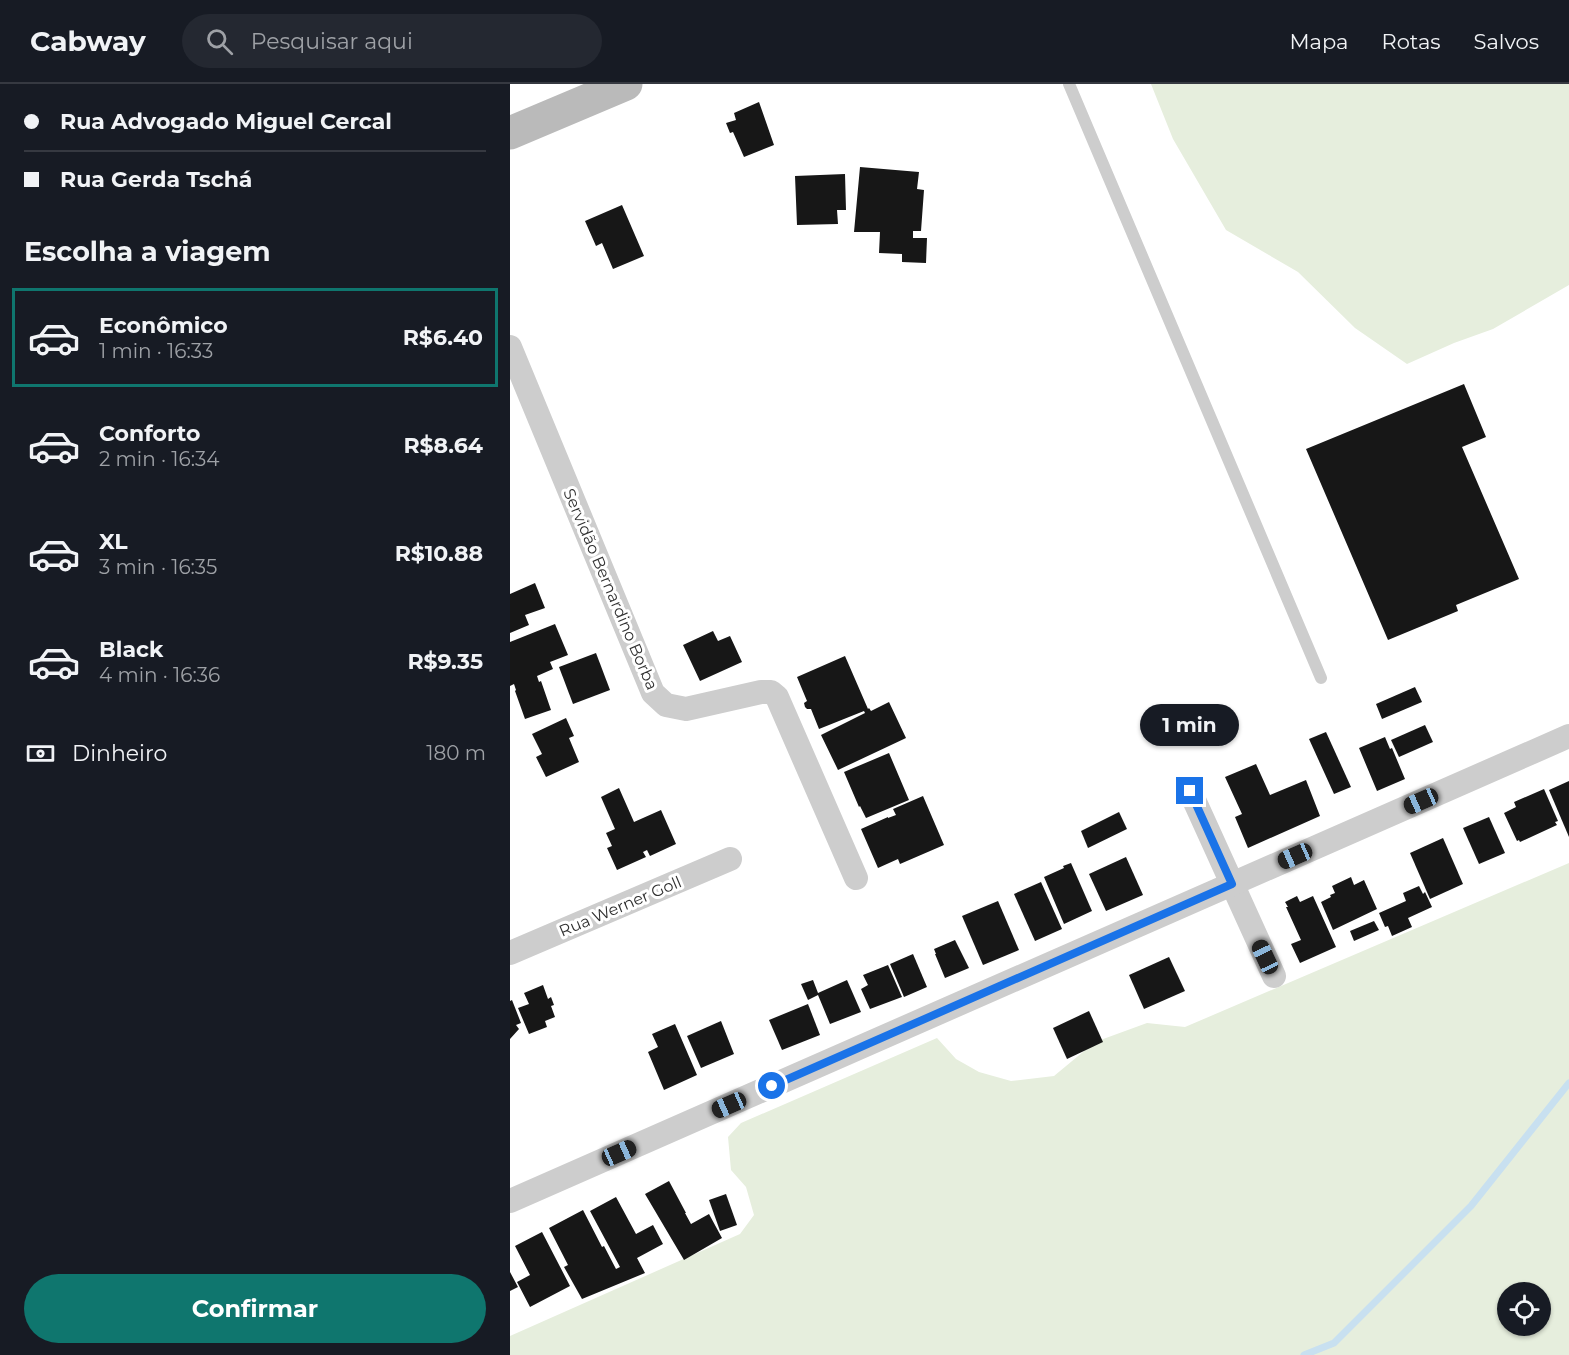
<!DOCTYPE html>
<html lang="pt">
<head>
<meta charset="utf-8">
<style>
	body { margin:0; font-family:Montserrat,sans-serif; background:#242831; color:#f1f3f6; height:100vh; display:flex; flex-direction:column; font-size:22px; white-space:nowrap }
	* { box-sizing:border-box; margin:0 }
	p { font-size:20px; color:#9ea1a6 }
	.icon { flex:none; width:33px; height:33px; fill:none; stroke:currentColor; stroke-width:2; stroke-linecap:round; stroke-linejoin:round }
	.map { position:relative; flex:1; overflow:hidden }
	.side { display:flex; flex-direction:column; background:#171b24; width:510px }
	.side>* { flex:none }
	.hud { display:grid; align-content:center; height:132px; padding:0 24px; background:#171b24 }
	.buttons { position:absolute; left:987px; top:1198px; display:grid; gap:12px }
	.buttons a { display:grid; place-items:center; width:54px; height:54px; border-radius:50%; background:#171b24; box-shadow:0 2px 4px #0004; font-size:30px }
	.end { position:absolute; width:27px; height:27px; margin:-14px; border:8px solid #1a73e8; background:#fff; box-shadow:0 0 0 3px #fff }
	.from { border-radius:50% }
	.bubble { position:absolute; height:42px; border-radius:21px; background:#171b24; box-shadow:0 2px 4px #0004; font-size:20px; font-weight:700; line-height:42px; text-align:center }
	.car { position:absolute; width:18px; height:36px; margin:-18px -9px; border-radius:8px; box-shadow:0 0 4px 2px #0007; background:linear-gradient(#222 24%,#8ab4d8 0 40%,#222 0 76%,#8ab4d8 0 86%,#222 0) }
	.hud b { display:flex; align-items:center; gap:21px; height:57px; font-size:22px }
	.hud b+b { border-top:2px solid #363941 }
	.hud i { width:15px; height:15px; background:#f1f3f6 }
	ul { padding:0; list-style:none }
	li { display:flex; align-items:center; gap:18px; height:99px; margin:0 12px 9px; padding:0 12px; border:3px solid transparent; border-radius:0px }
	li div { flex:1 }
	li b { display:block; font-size:22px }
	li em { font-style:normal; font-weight:700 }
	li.on { border-color:#0f766e }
	li>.icon { width:54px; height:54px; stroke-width:1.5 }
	h2 { padding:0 24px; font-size:27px; line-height:72px }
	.pay { display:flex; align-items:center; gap:15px; height:66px; padding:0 24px; font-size:22px }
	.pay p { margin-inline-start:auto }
	.action { display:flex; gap:12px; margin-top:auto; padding:12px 24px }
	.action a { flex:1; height:69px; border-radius:36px; background:#0f766e; color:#fff; font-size:24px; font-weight:700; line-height:69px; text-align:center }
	header { display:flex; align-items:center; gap:36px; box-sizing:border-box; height:84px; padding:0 30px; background:#171b24; border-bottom:2px solid #363941 }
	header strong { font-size:28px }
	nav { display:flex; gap:33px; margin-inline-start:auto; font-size:21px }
	.search { width:420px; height:54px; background:#242831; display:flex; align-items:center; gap:15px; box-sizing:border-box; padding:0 21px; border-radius:33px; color:#9ea1a6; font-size:22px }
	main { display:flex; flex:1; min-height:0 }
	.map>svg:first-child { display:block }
	.green { fill:#e6eedd; fill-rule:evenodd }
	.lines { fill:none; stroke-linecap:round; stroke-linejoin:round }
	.stream { stroke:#c8e0f0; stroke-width:7 }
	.building { fill:#171717 }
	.service { stroke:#cdcdcd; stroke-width:12 }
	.minor { stroke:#cdcdcd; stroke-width:24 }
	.secondary { stroke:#bababa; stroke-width:33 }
	.route { stroke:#1a73e8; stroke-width:8 }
	.labels { text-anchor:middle; stroke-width:6; stroke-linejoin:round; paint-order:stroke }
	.street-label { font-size:16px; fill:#303030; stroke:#fff }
</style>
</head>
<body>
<header>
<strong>Cabway</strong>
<div class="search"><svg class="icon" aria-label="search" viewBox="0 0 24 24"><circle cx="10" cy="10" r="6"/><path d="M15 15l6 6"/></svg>Pesquisar aqui</div>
<nav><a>Mapa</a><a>Rotas</a><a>Salvos</a></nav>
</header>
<main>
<section class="side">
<div class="hud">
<b><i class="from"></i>Rua Advogado Miguel Cercal</b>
<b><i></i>Rua Gerda Tschá</b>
</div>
<h2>Escolha a viagem</h2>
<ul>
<li class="on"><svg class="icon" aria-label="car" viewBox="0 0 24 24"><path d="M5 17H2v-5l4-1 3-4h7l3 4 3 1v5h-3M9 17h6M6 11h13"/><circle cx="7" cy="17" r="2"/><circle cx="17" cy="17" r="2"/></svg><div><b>Econômico</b><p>1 min · 16:33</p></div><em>R$6.40</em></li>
<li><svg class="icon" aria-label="car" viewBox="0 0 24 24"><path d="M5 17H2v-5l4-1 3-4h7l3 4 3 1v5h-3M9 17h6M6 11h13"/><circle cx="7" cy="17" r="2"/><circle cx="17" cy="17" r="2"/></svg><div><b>Conforto</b><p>2 min · 16:34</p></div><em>R$8.64</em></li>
<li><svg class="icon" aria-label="car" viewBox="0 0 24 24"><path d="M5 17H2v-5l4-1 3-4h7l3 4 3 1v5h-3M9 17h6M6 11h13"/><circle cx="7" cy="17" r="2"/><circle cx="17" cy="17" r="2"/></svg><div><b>XL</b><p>3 min · 16:35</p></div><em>R$10.88</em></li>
<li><svg class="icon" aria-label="car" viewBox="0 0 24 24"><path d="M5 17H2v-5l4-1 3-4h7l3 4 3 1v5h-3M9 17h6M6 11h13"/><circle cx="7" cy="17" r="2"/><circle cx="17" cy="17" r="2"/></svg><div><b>Black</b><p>4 min · 16:36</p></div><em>R$9.35</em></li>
</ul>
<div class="pay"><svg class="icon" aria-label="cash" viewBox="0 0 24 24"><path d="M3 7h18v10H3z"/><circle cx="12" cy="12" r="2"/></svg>Dinheiro<p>180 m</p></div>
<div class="action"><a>Confirmar</a></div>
</section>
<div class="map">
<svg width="1059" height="1271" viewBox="0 0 1059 1271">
	<rect width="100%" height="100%" fill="#fff"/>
	<g class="green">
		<polygon points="641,0 1059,0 1059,201 983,245 944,259 897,280 845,244 788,188 716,146 663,55"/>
		<path d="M1059,779V1271H0V1252L230,1150L244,1131L236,1103L221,1086L218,1053L231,1039L427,954L446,975L469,988L501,997L544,992L585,958L637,939L675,943ZM998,1209H1030V1242H998Z"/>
	</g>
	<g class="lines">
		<polyline class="stream" points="794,1271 824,1259 961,1122 1059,999"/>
	</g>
	<g class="building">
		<polygon points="249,18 264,61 234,73 223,48 220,49 216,39 226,36 224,29"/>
		<polygon points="350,83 409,88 407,105 414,106 411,147 403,147 403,154 417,154 416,179 392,178 392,170 369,169 370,148 344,148"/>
		<polygon points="335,90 336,126 327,126 328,140 287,141 285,92"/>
		<polygon points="112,121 134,172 103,185 92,159 86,162 75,137"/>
		<polygon points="954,300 976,353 952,363 1009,495 946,521 948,527 878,556 796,365"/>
		<polygon points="25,499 35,524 15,531 19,541 0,549 0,510"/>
		<polygon points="45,540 58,571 40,578 43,585 27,592 29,598 31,597 41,626 15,635 5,607 6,606 4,600 0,602 0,558"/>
		<polygon points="203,547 208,557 220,552 232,578 190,597 173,561"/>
		<polygon points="86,569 100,606 63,620 49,583"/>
		<polygon points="335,572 358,625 359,624 361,627 379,618 396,654 328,686 311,651 355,629 354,627 309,645 301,625 297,625 295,623 294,619 297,617 287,593"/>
		<polygon points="905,603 912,618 872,635 866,620"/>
		<polygon points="56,634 64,652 59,654 69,678 36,693 26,673 32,670 22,650"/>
		<polygon points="915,641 923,658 889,673 881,656"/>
		<polygon points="816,648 841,703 824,710 799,655"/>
		<polygon points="875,653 880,665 882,664 895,695 867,707 849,664"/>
		<polygon points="379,669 399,716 356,734 350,722 349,723 334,688"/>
		<polygon points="746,680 760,711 796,696 810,732 738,764 725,733 732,730 715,693"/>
		<polygon points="1059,697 1059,753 1039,706"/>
		<polygon points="109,704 124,738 151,726 166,760 140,772 137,766 133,768 136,773 107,786 97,764 102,762 96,749 105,745 91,713"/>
		<polygon points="1034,705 1048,737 1045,738 1047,741 1010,758 1009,756 1007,757 994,729 1006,723 1004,718"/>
		<polygon points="413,712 434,761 390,780 388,775 368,784 351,745 378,733 378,734 386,731 383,725"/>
		<polygon points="609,728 617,745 578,764 571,747"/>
		<polygon points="979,733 995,769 969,780 953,744"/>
		<polygon points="933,754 953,800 920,815 900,769"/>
		<polygon points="616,773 633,811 596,827 579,790"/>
		<polygon points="561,779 582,827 554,840 534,793 554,784 553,782"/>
		<polygon points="841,793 844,801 854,796 867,825 823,846 811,818 821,813 820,811 825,809 822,802"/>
		<polygon points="531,798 552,845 525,857 504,810"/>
		<polygon points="909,802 913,810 915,808 922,823 898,834 902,843 882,852 878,842 875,843 869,829 896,817 893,809"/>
		<polygon points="787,812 790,818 803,812 826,863 790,879 781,860 791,856 776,823 778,823 775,818"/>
		<polygon points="488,817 509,866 473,881 452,832"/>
		<polygon points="864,837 869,846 844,857 840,847"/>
		<polygon points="445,856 459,884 435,894 425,870 426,870 424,865"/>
		<polygon points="403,870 417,903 394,913 380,880"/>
		<polygon points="659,873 675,907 634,925 619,891"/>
		<polygon points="378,881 392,913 360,925 351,905 358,901 353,891"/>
		<polygon points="303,896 308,909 337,896 351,928 320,940 308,911 298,916 291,900"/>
		<polygon points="33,901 38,915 41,913 44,921 41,922 45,933 35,937 37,943 19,950 8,924 19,920 14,909"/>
		<polygon points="2,916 11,939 6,941 9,945 0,955 0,917"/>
		<polygon points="298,920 310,951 272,966 259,936"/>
		<polygon points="579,927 593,958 557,975 543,944"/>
		<polygon points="211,937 224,970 191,984 177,952"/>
		<polygon points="165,940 187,991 154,1006 138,968 148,963 142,950"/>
		<polygon points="159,1097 176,1129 175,1129 181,1140 199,1130 212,1154 174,1176 135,1110"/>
		<polygon points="216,1110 227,1141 210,1147 199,1116"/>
		<polygon points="106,1113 126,1150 143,1141 153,1160 127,1174 135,1189 72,1215 54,1183 58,1181 39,1144 73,1126 92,1163 94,1162 106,1185 110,1183 80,1127"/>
		<polygon points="32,1148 60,1202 20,1223 7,1198 20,1191 5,1162"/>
		<polygon points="0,1188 8,1203 0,1207"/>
	</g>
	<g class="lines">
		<polyline class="service" points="559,0 811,594"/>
		<g class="minor">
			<polyline points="0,263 143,609 156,621 176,625 251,608 261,608 267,613 346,794"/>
			<polyline points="680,707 764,892"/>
			<polyline points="0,869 220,775"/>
			<polyline points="0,1117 1059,652"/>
		</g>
		<polyline class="secondary" points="0,49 116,0"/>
	</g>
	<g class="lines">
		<polyline class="route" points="262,1002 722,800 680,707"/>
	</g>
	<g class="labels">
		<g class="street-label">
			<text transform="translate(101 505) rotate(67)" y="6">Servidão Bernardino Borba</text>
			<text transform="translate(110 822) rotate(-23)" y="6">Rua Werner Goll</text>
		</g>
	</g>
</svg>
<div class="buttons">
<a><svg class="icon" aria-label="locate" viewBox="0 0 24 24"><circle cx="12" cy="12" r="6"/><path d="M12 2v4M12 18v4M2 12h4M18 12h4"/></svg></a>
</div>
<i class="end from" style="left:262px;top:1002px"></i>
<i class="end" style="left:680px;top:707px"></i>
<div class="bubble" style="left:630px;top:620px;width:99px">1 min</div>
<i class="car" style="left:911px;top:717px;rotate:246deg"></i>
<i class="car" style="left:785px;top:772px;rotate:246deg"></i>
<i class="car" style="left:755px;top:873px;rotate:335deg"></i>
<i class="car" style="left:219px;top:1021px;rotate:246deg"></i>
<i class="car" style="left:109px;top:1069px;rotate:66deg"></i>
</div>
</main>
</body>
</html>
